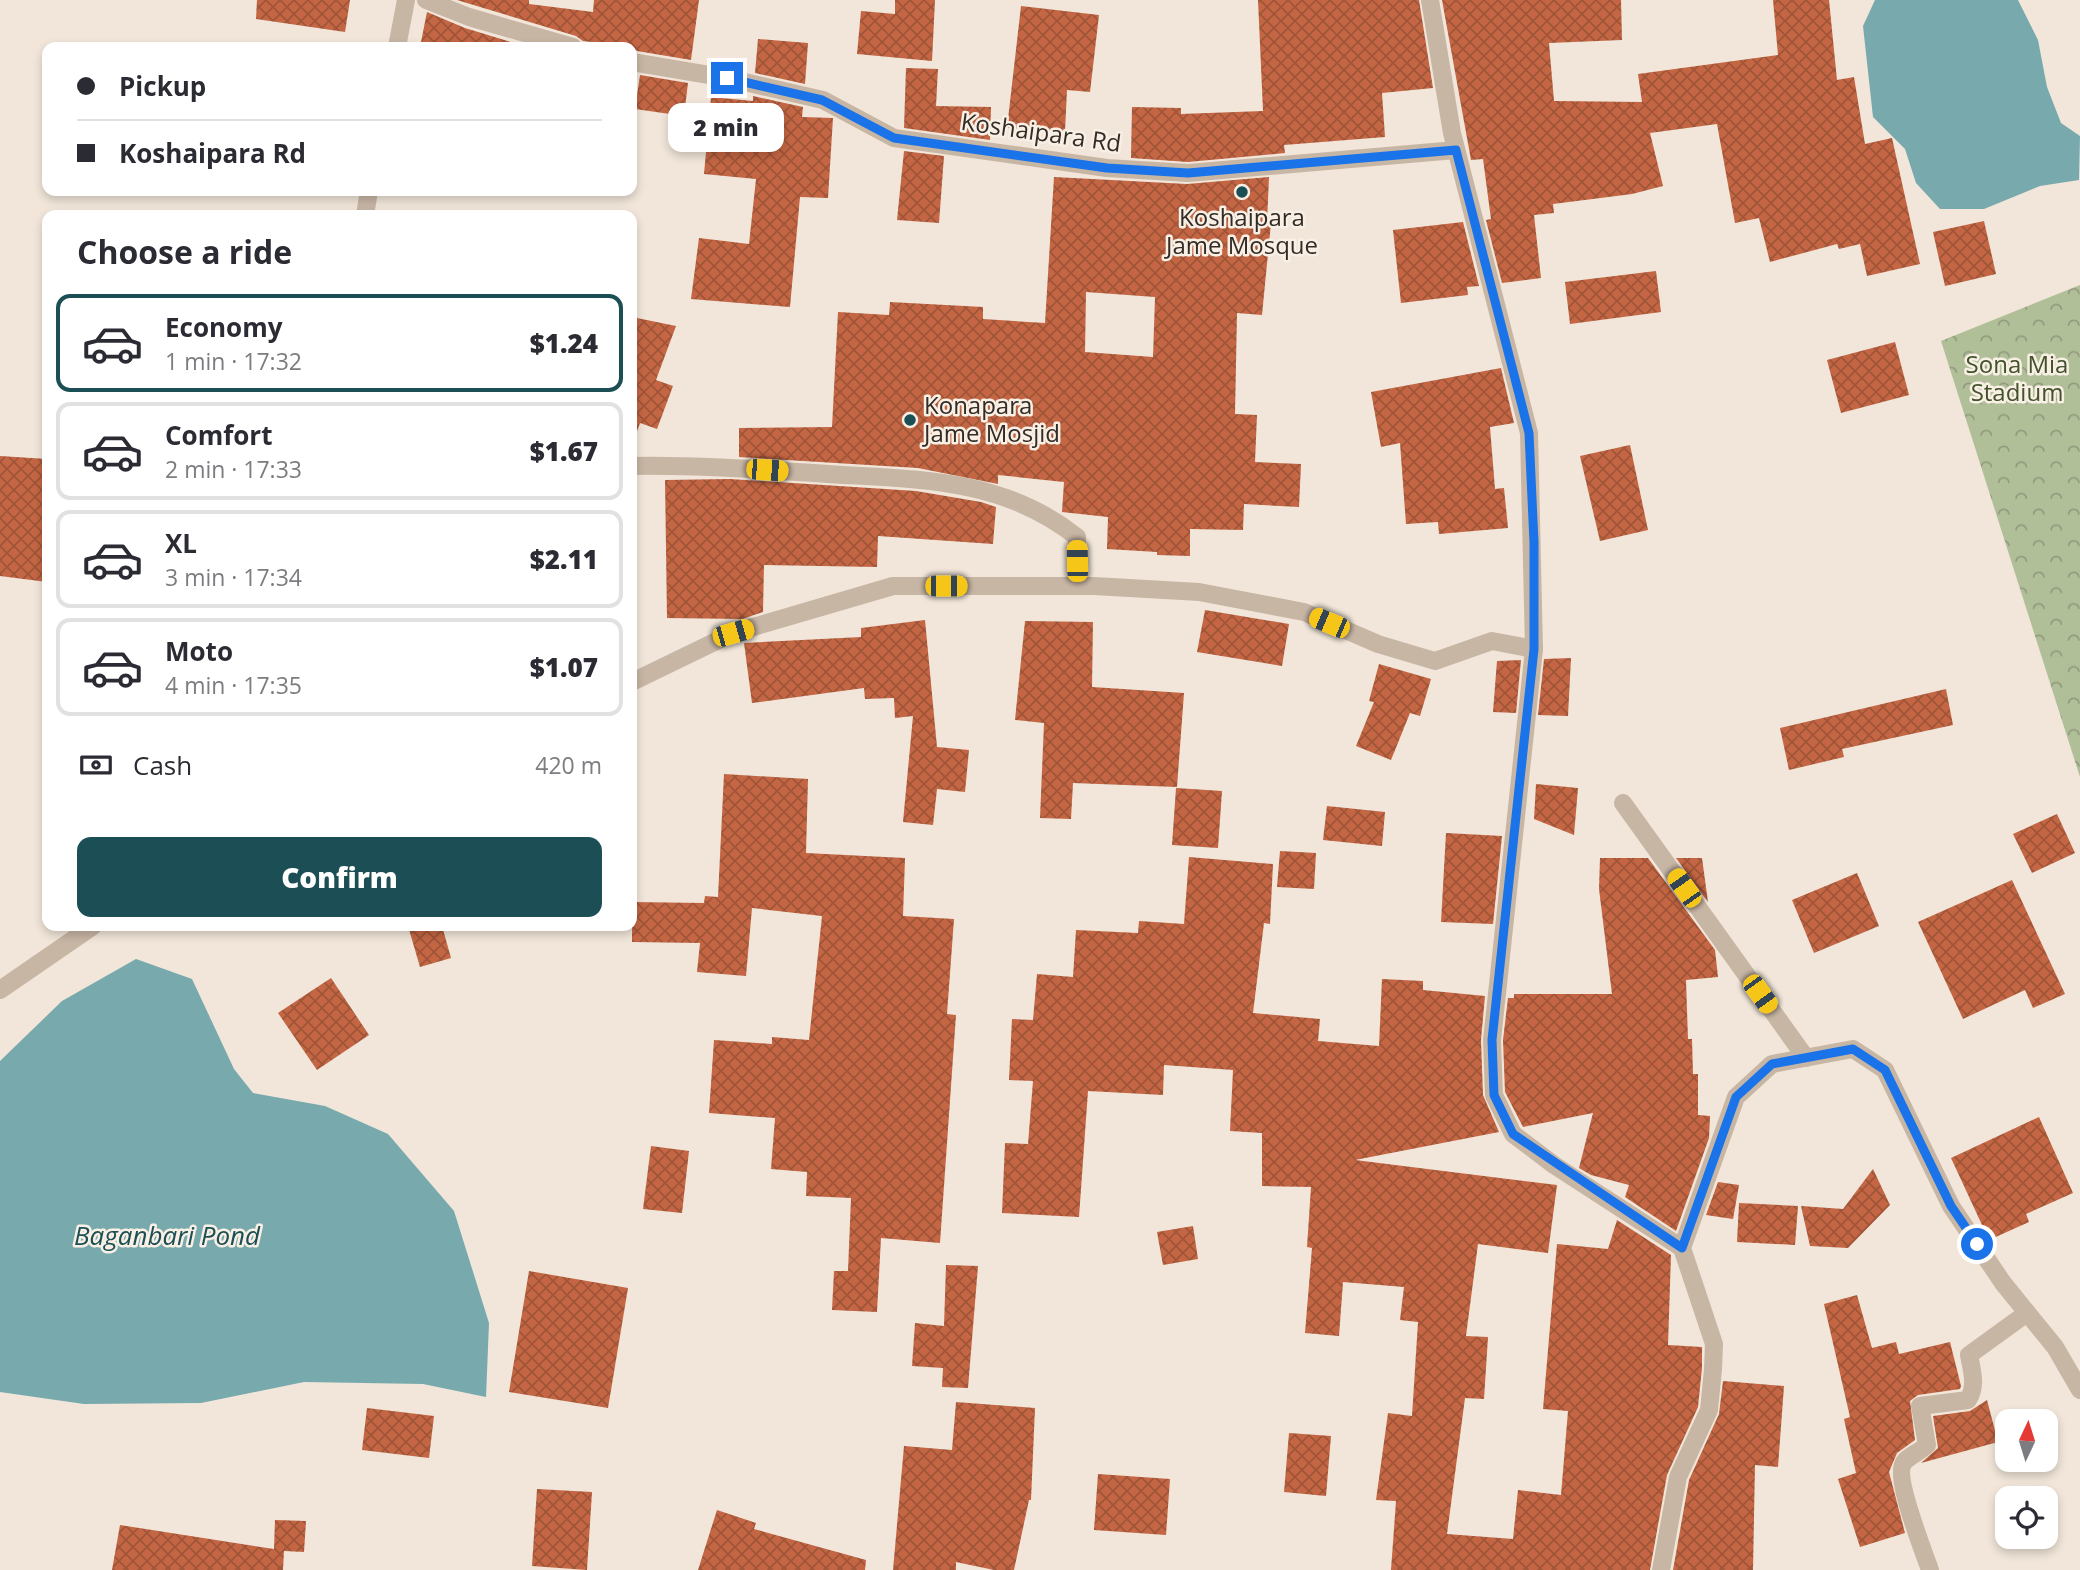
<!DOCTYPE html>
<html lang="en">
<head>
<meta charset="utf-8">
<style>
	body { margin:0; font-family:"Open Sans",sans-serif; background:#f2f2f3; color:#2b2b33; height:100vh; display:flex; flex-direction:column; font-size:26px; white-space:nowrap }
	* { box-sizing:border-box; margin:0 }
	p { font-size:23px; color:#7c7c81 }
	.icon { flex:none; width:38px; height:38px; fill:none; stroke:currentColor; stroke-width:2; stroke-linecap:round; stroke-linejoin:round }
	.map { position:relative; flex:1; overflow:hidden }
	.side { position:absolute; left:42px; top:210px; width:595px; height:721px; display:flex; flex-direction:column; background:#fff; border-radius:14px; box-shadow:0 4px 10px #0003 }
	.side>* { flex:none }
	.hud { position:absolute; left:42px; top:42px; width:595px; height:154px; border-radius:14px; box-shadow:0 4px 10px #0003; display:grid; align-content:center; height:154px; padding:0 35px; background:#fff }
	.needle { width:46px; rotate:4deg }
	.fabs { position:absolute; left:1995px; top:1409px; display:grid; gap:14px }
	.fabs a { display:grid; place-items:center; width:63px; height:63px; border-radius:14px; background:#fff; box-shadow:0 4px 10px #0003; font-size:35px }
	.end { position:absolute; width:32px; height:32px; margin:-16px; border:9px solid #1a73e8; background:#fff; box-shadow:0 0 0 4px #fff }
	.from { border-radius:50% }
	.bubble { position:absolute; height:49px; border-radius:14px; background:#fff; box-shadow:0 4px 10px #0003; font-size:23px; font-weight:800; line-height:49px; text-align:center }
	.car { position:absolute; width:21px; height:42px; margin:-21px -10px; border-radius:9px; box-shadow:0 0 5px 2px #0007; background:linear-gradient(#f5c518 24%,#345 0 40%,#f5c518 0 76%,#345 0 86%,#f5c518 0) }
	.hud b { display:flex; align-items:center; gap:24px; height:66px; font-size:26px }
	.hud b+b { border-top:2px solid #e1e1e2 }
	.hud i { width:18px; height:18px; background:#2b2b33 }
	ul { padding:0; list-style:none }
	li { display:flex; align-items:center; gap:21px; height:98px; margin:0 14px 10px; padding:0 21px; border:4px solid #e1e1e2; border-radius:14px }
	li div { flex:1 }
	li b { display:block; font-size:26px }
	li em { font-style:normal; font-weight:800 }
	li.current { border-color:#1c4f55 }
	li>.icon { width:63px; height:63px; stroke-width:1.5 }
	h2 { padding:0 35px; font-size:32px; line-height:84px }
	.pay { display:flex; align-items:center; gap:18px; height:77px; padding:0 35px; font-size:26px }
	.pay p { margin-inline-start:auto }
	.primary-button { display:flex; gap:14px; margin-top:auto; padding:14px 35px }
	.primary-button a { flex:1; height:80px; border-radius:14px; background:#1c4f55; color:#fff; font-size:28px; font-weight:800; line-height:80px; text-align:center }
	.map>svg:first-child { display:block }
	.park { fill:url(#park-crowns) }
	.water { fill:#78a9ad }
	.building { fill:url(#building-cross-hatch); fill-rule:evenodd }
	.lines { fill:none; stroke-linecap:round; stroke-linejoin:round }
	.minor { stroke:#c8b6a5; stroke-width:18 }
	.route { stroke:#1a73e8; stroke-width:9 }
	.poi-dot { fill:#1c4f55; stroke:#f9f0e5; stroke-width:2.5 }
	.labels { text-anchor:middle; stroke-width:5; stroke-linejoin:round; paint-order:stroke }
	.street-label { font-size:24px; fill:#342b26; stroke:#f9f0e5 }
	.poi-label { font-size:24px; fill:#342b26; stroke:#f9f0e5 }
	.park-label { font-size:24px; fill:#42522a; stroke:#f9f0e5 }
	.water-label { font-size:26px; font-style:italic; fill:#1c4f55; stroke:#f9f0e5 }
</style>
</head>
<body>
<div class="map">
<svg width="2080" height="1570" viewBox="0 0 2080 1570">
	<defs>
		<pattern id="park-crowns" width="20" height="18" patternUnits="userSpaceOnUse" patternTransform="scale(1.75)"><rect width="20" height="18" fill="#b1bf99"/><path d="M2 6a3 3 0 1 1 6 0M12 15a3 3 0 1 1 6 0" fill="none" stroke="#919b7d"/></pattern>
		<pattern id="building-cross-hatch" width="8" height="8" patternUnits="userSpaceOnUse" patternTransform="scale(1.75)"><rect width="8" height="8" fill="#c46643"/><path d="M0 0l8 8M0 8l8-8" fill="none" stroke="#a05438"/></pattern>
	</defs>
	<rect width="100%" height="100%" fill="#f1e6d9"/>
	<polygon class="park" points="2080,285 2080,777 1941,341"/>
	<g class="water">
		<polygon points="1875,0 2018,0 2038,40 2047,87 2061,123 2080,136 2079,180 2040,186 1984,209 1940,209 1916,183 1905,149 1873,117 1863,26"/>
		<polygon points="136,959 192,979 234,1069 253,1093 325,1106 388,1134 454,1211 489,1323 486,1397 423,1384 304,1382 201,1403 84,1404 0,1392 0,1061 62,1001"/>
	</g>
	<g class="building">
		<polygon points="257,0 350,0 345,32 256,19"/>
		<polygon points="457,0 529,0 529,4 593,12 594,0 699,0 691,60 637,51 632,47 583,41 576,36"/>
		<polygon points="895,0 935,0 932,61 857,54 861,11 895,14"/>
		<polygon points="1258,0 1419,0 1433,88 1382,93 1385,137 1284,145 1285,153 1188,162 1131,158 1132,107 1181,108 1181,114 1263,111"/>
		<polygon points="1442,0 1621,0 1622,40 1549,43 1554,101 1642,102 1638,74 1778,55 1773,0 1829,0 1837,80 1854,77 1865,144 1892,138 1920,264 1867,276 1860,244 1839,249 1837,244 1770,262 1759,218 1735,223 1717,124 1650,133 1663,186 1632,194 1553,204 1554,213 1534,215 1541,278 1502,283 1486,220 1491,219 1483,159 1471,160"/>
		<polygon points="1021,6 1099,15 1090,92 1067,90 1065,131 1007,128"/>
		<polygon points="427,12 465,28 527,47 420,47"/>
		<polygon points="758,39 808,43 805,84 755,73"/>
		<polygon points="906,68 938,69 936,106 991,107 990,140 904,128"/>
		<polygon points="640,75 688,83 684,116 635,109"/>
		<polygon points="753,96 803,107 802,117 833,118 828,198 800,197 790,307 691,299 699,238 749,244 756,179 704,174 711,97 753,101"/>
		<polygon points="904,151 944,156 939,223 897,220"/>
		<path d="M1054,177L1187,184L1269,177L1267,223H1271L1262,315L1237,313L1235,414L1257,415L1255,462L1301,464L1299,507L1244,504L1243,530L1190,529V556L1157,555V552L1107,549L1108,517L1062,512L1064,482L998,475V484L918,468L739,457V428L832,427L838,312L889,315L890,302L983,307V319L1045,323ZM1086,292L1155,297L1153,357L1085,352Z"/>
		<polygon points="1984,221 1996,274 1945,286 1933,232"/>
		<polygon points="1463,222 1479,286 1467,287 1468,295 1401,303 1393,230"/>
		<polygon points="1656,271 1661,312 1570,324 1565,282"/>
		<polygon points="632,317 676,326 656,380 673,386 657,429 640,423 635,437 632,436"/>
		<polygon points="1895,342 1909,395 1841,413 1827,360"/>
		<polygon points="1501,368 1514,423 1490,427 1495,489 1504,488 1508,528 1439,534 1438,522 1406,524 1400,443 1381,447 1371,392"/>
		<polygon points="1630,445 1648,530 1600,541 1580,456"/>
		<polygon points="0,456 47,459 47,582 0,576"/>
		<polygon points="730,479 916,491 981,502 996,507 993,544 878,536 877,567 764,565 763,612 742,619 667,618 665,480"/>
		<polygon points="1205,610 1289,624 1282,666 1197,652"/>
		<polygon points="925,620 937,747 969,750 965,792 937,789 933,825 903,822 913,716 895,718 894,698 865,699 864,688 752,703 744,643 861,637 861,628"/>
		<polygon points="1025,621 1093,622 1092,687 1184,693 1177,787 1073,783 1071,819 1040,818 1044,723 1015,720"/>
		<polygon points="1571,658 1568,716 1538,715 1544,659"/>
		<polygon points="1521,660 1516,713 1493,712 1497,661"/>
		<polygon points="1379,664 1431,679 1420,716 1410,713 1391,760 1356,746 1374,702 1369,701"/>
		<polygon points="1946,689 1953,725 1842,749 1844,757 1789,770 1780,728"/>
		<polygon points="724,774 808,779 806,853 905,858 903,916 954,919 947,1014 956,1015 940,1243 881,1238 877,1312 832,1310 834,1271 848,1271 851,1198 806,1196 807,1172 771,1169 775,1118 709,1113 714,1040 772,1044 772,1037 809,1040 822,916 752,908 746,976 697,972 700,943 632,942 632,902 704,903 705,896 718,897"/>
		<polygon points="1536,784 1578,788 1574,835 1534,819"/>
		<polygon points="1176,788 1222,791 1218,848 1172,845"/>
		<polygon points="1327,806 1385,812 1382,846 1323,840"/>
		<polygon points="2057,814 2075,853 2032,873 2013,834"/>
		<polygon points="1446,833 1502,836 1493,924 1441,922"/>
		<polygon points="1280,851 1316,853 1314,889 1277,887"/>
		<polygon points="1189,857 1273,864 1270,924 1264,923 1253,1013 1320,1019 1318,1041 1379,1046 1382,979 1423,981 1423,990 1485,996 1481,1040 1483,1095 1499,1132 1355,1160 1557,1185 1548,1253 1478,1244 1466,1336 1488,1337 1484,1399 1465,1398 1447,1534 1513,1539 1518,1490 1561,1495 1568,1411 1543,1409 1557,1244 1608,1249 1617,1220 1671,1255 1668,1345 1702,1347 1702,1368 1698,1407 1667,1475 1650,1570 1391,1570 1396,1501 1376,1500 1388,1413 1412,1416 1418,1322 1400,1320 1404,1287 1343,1282 1339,1336 1305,1333 1312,1248 1307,1247 1311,1187 1262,1186 1262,1133 1230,1131 1233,1070 1164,1065 1163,1095 1088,1091 1079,1217 1002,1213 1005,1143 1028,1144 1033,1081 1009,1080 1012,1019 1033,1020 1037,974 1073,977 1076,930 1138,933 1139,921 1184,924"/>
		<polygon points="1600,858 1648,858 1715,950 1718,977 1686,980 1688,1039 1692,1039 1693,1074 1698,1074 1698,1115 1710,1116 1709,1138 1676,1231 1625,1197 1629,1185 1591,1175 1579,1168 1593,1113 1523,1127 1505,1092 1503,1040 1508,998 1514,998 1514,994 1612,994 1599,889"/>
		<polygon points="1676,858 1702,858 1708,902"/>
		<polygon points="1857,873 1879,926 1814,953 1792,900"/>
		<polygon points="2012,880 2065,994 2033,1008 2025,990 1963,1019 1918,922"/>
		<polygon points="408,926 442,926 451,958 420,967"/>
		<polygon points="331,978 369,1035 317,1070 278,1013"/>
		<polygon points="2039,1117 2073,1193 2026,1214 2029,1222 1989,1240 1951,1158"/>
		<polygon points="651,1146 689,1151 682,1213 643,1209"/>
		<polygon points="1873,1169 1890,1205 1848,1248 1810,1246 1801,1206 1843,1209"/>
		<polygon points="1718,1182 1739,1185 1733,1219 1706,1215"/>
		<polygon points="1739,1203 1798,1206 1795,1245 1737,1242"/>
		<polygon points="1193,1226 1198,1259 1163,1265 1157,1232"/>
		<polygon points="946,1265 978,1266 968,1388 942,1387 943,1368 912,1366 915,1323 944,1326"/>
		<polygon points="529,1271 628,1288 608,1408 509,1392"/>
		<polygon points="1857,1295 1872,1348 1896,1342 1899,1354 1950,1342 1961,1386 1960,1389 1918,1395 1910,1401 1915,1440 1897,1453 1889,1472 1905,1533 1860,1547 1838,1479 1856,1473 1844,1419 1850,1417 1824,1304"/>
		<polygon points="1723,1381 1784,1386 1778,1467 1755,1465 1753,1570 1673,1570 1689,1480 1719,1414"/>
		<polygon points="1987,1400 1998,1442 1921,1463 1938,1448 1933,1416 1970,1411"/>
		<polygon points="956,1402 1035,1408 1031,1500 1029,1500 1014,1570 994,1570 956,1562 956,1570 893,1570 904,1446 952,1450"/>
		<polygon points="367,1408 434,1416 429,1458 362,1450"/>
		<polygon points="1289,1433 1331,1436 1326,1496 1284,1492"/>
		<polygon points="1098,1474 1170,1479 1166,1535 1094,1530"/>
		<polygon points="537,1489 592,1492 587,1570 532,1566"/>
		<polygon points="717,1510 756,1523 754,1529 866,1560 865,1570 698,1570"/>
		<polygon points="275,1520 306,1521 304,1552 284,1551 283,1570 112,1570 120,1525 274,1549"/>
	</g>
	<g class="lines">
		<g class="minor">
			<polyline points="426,0 469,17 573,47"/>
			<polyline points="1430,0 1452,133 1529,433 1534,649 1492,1040 1494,1095 1513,1134 1554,1165 1682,1248"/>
			<polyline points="397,47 406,0"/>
			<polyline points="632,62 727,78 823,100 894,138 1107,168 1188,173 1456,150"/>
			<polyline points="365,215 369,191"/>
			<path d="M632,466C692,465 752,469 813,473C907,480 998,474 1077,537V586"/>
			<polyline points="632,682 733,633 893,586 1094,586 1199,592 1304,612 1378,644 1435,661 1492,641 1534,649"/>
			<polyline points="1623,803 1806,1058"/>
			<polyline points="0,990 93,926"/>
			<polyline points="1661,1570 1678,1477 1709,1410 1713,1369 1714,1344 1682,1248 1736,1097 1772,1064 1853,1049 1885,1070 1951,1206 2003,1283 2055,1347 2080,1390"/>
			<path d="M1930,1570C1924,1552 1892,1474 1905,1461C1911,1455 1921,1451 1927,1445L1920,1406L1968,1400C1977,1386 1972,1371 1969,1355L2027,1313"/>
		</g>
	</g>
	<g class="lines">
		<polyline class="route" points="727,78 822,100 894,138 1107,168 1188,173 1456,150 1529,433 1534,542 1534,649 1492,1040 1494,1095 1513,1134 1682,1248 1736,1097 1772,1064 1853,1049 1885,1070 1951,1206 1977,1244"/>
	</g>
	<g class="poi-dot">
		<circle cx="1242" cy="192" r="7"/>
		<circle cx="910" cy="420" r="7"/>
	</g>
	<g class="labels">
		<g class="street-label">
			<text transform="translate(1041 133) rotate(8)" y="8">Koshaipara Rd</text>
		</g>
		<g class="poi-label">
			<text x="1242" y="226">Koshaipara<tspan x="1242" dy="28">Jame Mosque</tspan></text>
			<text x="924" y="414" text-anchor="start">Konapara<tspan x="924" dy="28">Jame Mosjid</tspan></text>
		</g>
		<g class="park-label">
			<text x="2017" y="373">Sona Mia<tspan x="2017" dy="28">Stadium</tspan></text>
		</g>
		<g class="water-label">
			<text x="167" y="1245">Baganbari Pond</text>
		</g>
	</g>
</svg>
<div class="fabs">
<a><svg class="needle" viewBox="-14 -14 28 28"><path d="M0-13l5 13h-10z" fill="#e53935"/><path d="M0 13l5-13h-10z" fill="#7c7c81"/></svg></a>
<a><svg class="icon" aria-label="locate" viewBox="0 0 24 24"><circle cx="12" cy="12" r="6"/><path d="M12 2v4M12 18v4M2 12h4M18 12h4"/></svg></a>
</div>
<i class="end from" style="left:1977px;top:1244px"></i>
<i class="end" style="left:727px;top:78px"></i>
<div class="bubble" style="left:668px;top:103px;width:116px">2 min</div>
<i class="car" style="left:767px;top:470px;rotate:94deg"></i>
<i class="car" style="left:1077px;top:561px;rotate:359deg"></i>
<i class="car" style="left:946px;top:586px;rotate:90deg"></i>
<i class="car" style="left:1329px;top:623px;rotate:293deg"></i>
<i class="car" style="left:733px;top:633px;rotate:74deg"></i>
<i class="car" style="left:1684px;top:888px;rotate:325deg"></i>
<i class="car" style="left:1760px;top:994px;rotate:144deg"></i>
<div class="hud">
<b><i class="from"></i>Pickup</b>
<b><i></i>Koshaipara Rd</b>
</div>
<section class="side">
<h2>Choose a ride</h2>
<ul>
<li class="current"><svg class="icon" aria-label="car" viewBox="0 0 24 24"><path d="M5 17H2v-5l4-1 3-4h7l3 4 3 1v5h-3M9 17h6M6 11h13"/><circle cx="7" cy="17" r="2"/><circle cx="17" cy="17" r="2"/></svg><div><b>Economy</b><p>1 min · 17:32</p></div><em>$1.24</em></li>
<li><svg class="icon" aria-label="car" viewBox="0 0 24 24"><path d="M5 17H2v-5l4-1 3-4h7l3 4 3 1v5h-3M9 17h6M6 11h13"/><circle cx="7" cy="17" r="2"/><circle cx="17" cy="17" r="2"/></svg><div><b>Comfort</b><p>2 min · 17:33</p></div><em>$1.67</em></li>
<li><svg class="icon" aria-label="car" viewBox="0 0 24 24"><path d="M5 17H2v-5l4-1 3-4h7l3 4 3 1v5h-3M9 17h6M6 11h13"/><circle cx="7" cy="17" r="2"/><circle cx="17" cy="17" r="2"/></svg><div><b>XL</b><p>3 min · 17:34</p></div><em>$2.11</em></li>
<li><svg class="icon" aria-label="car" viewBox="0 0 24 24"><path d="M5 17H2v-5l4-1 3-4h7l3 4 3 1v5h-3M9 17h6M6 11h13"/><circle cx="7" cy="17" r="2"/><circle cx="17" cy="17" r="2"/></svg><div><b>Moto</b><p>4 min · 17:35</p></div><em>$1.07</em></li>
</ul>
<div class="pay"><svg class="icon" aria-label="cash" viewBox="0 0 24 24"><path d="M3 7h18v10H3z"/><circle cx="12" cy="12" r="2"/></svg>Cash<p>420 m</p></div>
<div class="primary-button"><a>Confirm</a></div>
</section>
</div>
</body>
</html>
